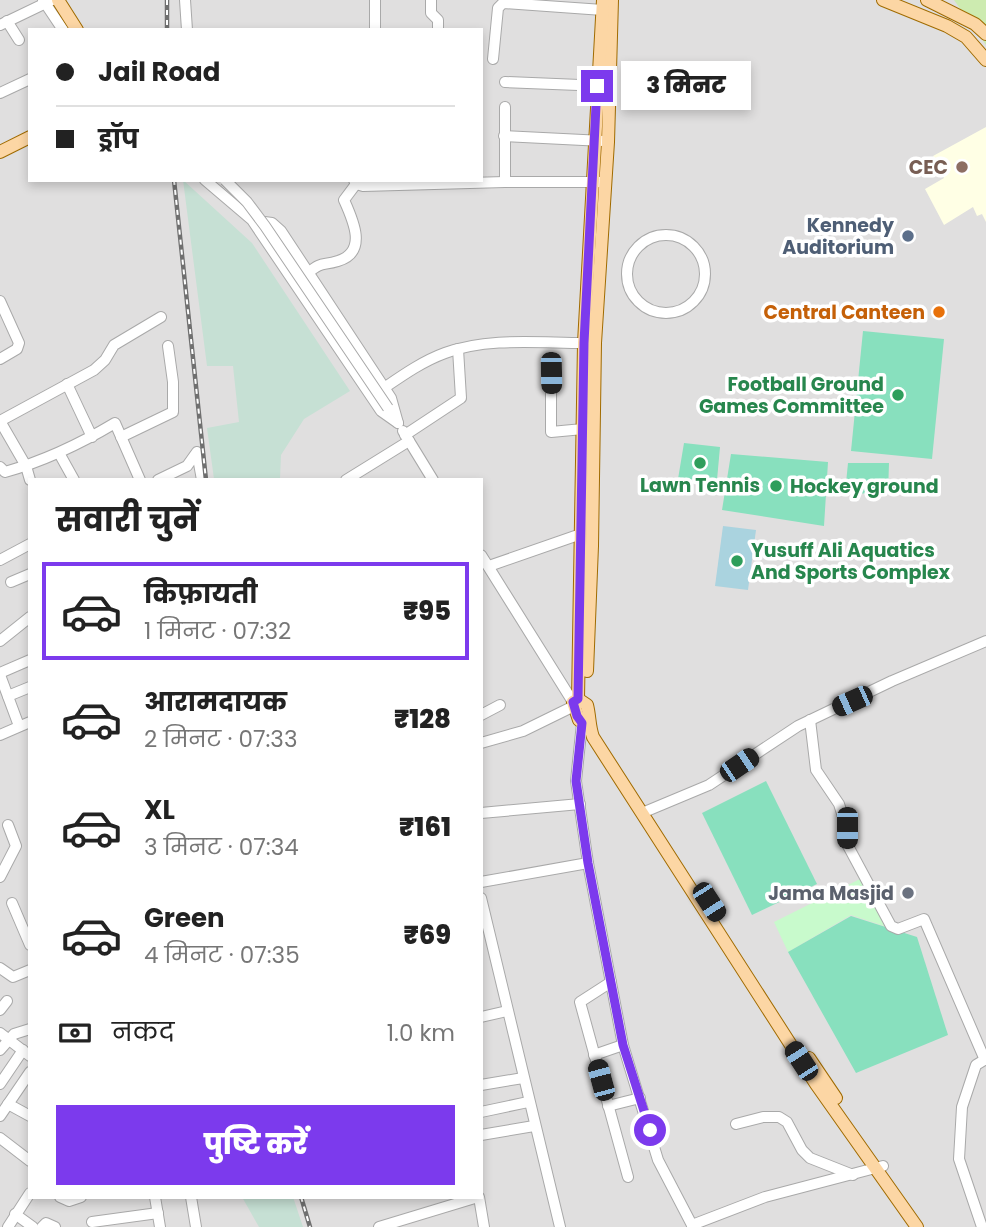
<!DOCTYPE html>
<html lang="hi">
<head>
<meta charset="utf-8">
<style>
	body { margin:0; font-family:Poppins,"Noto Sans Devanagari",sans-serif; background:#f6f6f6; color:#222; height:100vh; display:flex; flex-direction:column; font-size:26px; white-space:nowrap }
	* { box-sizing:border-box; margin:0 }
	p { font-size:23px; color:#767676 }
	.icon { flex:none; width:38px; height:38px; fill:none; stroke:currentColor; stroke-width:2; stroke-linecap:round; stroke-linejoin:round }
	.map { position:relative; flex:1; overflow:hidden }
	.side { position:absolute; left:28px; top:478px; width:455px; height:721px; display:flex; flex-direction:column; background:#fff; border-radius:0px; box-shadow:0 4px 10px #0003 }
	.side>* { flex:none }
	.banner { position:absolute; left:28px; top:28px; width:455px; height:154px; border-radius:0px; box-shadow:0 4px 10px #0003; display:grid; align-content:center; height:154px; padding:0 28px; background:#fff }
	.end { position:absolute; width:32px; height:32px; margin:-16px; border:9px solid #7c3aed; background:#fff; box-shadow:0 0 0 4px #fff }
	.from { border-radius:50% }
	.bubble { position:absolute; height:49px; border-radius:0px; background:#fff; box-shadow:0 4px 10px #0003; font-size:23px; font-weight:800; line-height:49px; text-align:center }
	.car { position:absolute; width:21px; height:42px; margin:-21px -10px; border-radius:9px; box-shadow:0 0 5px 2px #0007; background:linear-gradient(#222 24%,#8ab4d8 0 40%,#222 0 76%,#8ab4d8 0 86%,#222 0) }
	.banner b { display:flex; align-items:center; gap:24px; height:66px; font-size:26px }
	.banner b+b { border-top:2px solid #e0e0e0 }
	.banner i { width:18px; height:18px; background:#222 }
	ul { padding:0; list-style:none }
	li { display:flex; align-items:center; gap:21px; height:98px; margin:0 14px 10px; padding:0 14px; border:4px solid transparent; border-radius:0px }
	li div { flex:1 }
	li b { display:block; font-size:26px }
	li em { font-style:normal; font-weight:800 }
	li.active { border-color:#7c3aed }
	li>.icon { width:63px; height:63px; stroke-width:1.5 }
	h2 { padding:0 28px; font-size:32px; line-height:84px }
	.pay { display:flex; align-items:center; gap:18px; height:77px; padding:0 28px; font-size:26px }
	.pay p { margin-inline-start:auto }
	.primary-button { display:flex; gap:14px; margin-top:auto; padding:14px 28px }
	.primary-button a { flex:1; height:80px; border-radius:0px; background:#7c3aed; color:#fff; font-size:28px; font-weight:800; line-height:80px; text-align:center }
	.map>svg:first-child { display:block }
	.residential { fill:#e0dfdf; fill-rule:evenodd }
	.education { fill:#ffffe5 }
	.grass { fill:#cdebb0 }
	.wetland { fill:#c6e0d4 }
	.park { fill:#c8facc }
	.pitch { fill:#88e0be }
	.water { fill:#aad3df }
	.lines { fill:none; stroke-linecap:round; stroke-linejoin:round }
	.minor-casing { stroke:#a9a9a9; stroke-width:12 }
	.major-casing { stroke:#a06b00; stroke-width:14 }
	.minor { stroke:#fff; stroke-width:10 }
	.major { stroke:#fcd6a4; stroke-width:12 }
	.rail-casing { stroke:#707070; stroke-width:4.5 }
	.rail { stroke:#fff; stroke-width:2; stroke-dasharray:5; stroke-linecap:butt }
	.minor-bridge-casing { stroke:#a9a9a9; stroke-width:12; stroke-linecap:butt }
	.minor-bridge { stroke:#fff; stroke-width:10 }
	.route { stroke:#7c3aed; stroke-width:9 }
	.education-dot { fill:#8d6e63; stroke:#fff; stroke-width:2.5 }
	.service-dot { fill:#5c6f8a; stroke:#fff; stroke-width:2.5 }
	.food-dot { fill:#e8710a; stroke:#fff; stroke-width:2.5 }
	.leisure-dot { fill:#2e9e5b; stroke:#fff; stroke-width:2.5 }
	.worship-dot { fill:#6b7280; stroke:#fff; stroke-width:2.5 }
	.labels { text-anchor:middle; stroke-width:7; stroke-linejoin:round; paint-order:stroke }
	.education-label { font-size:19px; font-weight:bold; fill:#785e54; stroke:#fff; text-anchor:end }
	.service-label { font-size:19px; font-weight:bold; fill:#4e5e75; stroke:#fff; text-anchor:end }
	.food-label { font-size:19px; font-weight:bold; fill:#c56008; stroke:#fff; text-anchor:end }
	.leisure-label { font-size:19px; font-weight:bold; fill:#27864d; stroke:#fff; text-anchor:start }
	.worship-label { font-size:19px; font-weight:bold; fill:#5b616d; stroke:#fff; text-anchor:end }
</style>
</head>
<body>
<div class="map">
<svg width="986" height="1227" viewBox="0 0 986 1227">
	<rect width="100%" height="100%" fill="#f2efe9"/>
	<path class="residential" d="M0,0H986V1227H0ZM30,30H481V180H30ZM30,480H481V1197H30Z"/>
	<polygon class="education" points="986,127 986,222 982,214 977,216 973,207 944,225 925,189 944,178 933,156"/>
	<polygon class="grass" points="954,0 986,0 986,45"/>
	<g class="wetland">
		<polygon points="183,180 252,243 350,391 304,419 281,455 280,479 214,479 207,428 239,422 233,366 207,366"/>
		<polygon points="242,1197 293,1197 303,1227 259,1227"/>
	</g>
	<polygon class="park" points="864,877 890,928 851,915 788,952 774,922"/>
	<g class="pitch">
		<polygon points="863,331 944,339 932,459 851,451"/>
		<polygon points="684,443 720,447 717,480 678,479"/>
		<polygon points="731,454 828,462 824,526 722,510"/>
		<polygon points="848,463 889,463 888,494 845,493"/>
		<polygon points="766,781 817,884 752,915 702,813"/>
		<polygon points="851,916 917,937 948,1035 856,1073 788,952"/>
	</g>
	<polygon class="water" points="723,526 756,530 748,590 715,586"/>
	<g class="lines">
		<g class="minor-casing">
			<g id="minor">
				<polyline points="43,0 63,30"/>
				<polyline points="185,0 187,30"/>
				<polyline points="431,0 431,13 438,20 438,30"/>
				<polyline points="7,21 19,40"/>
				<polyline points="0,25 52,0"/>
				<polyline points="375,30 375,0"/>
				<polyline points="493,59 498,8 503,3 603,10"/>
				<polyline points="505,82 604,86"/>
				<polyline points="0,93 30,79"/>
				<polyline points="504,136 603,141"/>
				<polyline points="205,180 252,220 381,411 398,423"/>
				<polyline points="354,180 356,184 363,186 505,182 601,182"/>
				<polyline points="505,182 505,107"/>
				<polyline points="257,221 272,223 281,231 391,398 398,423"/>
				<circle cx="666" cy="274" r="39"/>
				<path d="M308,273C322,261 322,266 338,261C368,252 353,220 344,200L356,184"/>
				<polyline points="0,301 19,343 17,349 0,359"/>
				<polyline points="551,373 551,432 583,429"/>
				<polyline points="67,384 92,437"/>
				<path d="M384,388C403,375 423,361 445,353C488,337 539,343 584,343"/>
				<polyline points="0,421 94,370 105,360 114,345 161,317"/>
				<polyline points="0,421 26,466 30,480"/>
				<polyline points="403,431 433,480"/>
				<polyline points="405,435 461,398 458,349"/>
				<polyline points="121,437 173,412 173,382 168,346"/>
				<polyline points="59,453 74,480"/>
				<path d="M0,467L5,472C44,461 80,444 115,423L140,480"/>
				<polyline points="158,480 187,466 197,452 202,480"/>
				<polyline points="346,480 409,441"/>
				<polyline points="481,555 573,702"/>
				<polyline points="0,560 30,544"/>
				<polyline points="489,566 581,534"/>
				<polyline points="11,582 30,574"/>
				<polyline points="0,641 30,617"/>
				<polyline points="0,673 30,660"/>
				<polyline points="0,675 19,726"/>
				<polyline points="8,696 30,687"/>
				<polyline points="481,715 500,705"/>
				<polyline points="810,720 816,770 839,804 847,829 847,844 891,926 898,929 924,919 985,1060"/>
				<polyline points="582,723 576,781 588,863 623,1045 658,1160 693,1227"/>
				<polyline points="0,735 30,722"/>
				<polyline points="481,743 523,731 574,706"/>
				<polyline points="481,813 580,804"/>
				<polyline points="642,813 709,785 798,726 892,681 986,641"/>
				<polyline points="0,877 16,846 8,825"/>
				<polyline points="481,882 588,863"/>
				<polyline points="481,898 560,1227"/>
				<polyline points="12,903 30,945"/>
				<polyline points="0,968 13,977 30,970"/>
				<polyline points="611,982 580,1002 628,1177"/>
				<polyline points="0,1010 7,1001"/>
				<polyline points="481,1017 507,1011"/>
				<polyline points="0,1033 30,1056"/>
				<polyline points="0,1050 14,1034 30,1029"/>
				<polyline points="594,1055 623,1045"/>
				<polyline points="0,1084 23,1050"/>
				<polyline points="481,1085 523,1078"/>
				<polyline points="8,1104 30,1116"/>
				<polyline points="608,1106 640,1098"/>
				<polyline points="481,1112 528,1102"/>
				<polyline points="0,1116 30,1072"/>
				<polyline points="736,1124 763,1117 779,1117 787,1122 802,1150 810,1158 853,1175"/>
				<polyline points="481,1135 534,1126"/>
				<polyline points="0,1138 30,1161"/>
				<polyline points="60,1197 69,1201 81,1197"/>
				<polyline points="155,1197 160,1227"/>
				<polyline points="191,1197 196,1227"/>
				<polyline points="479,1197 484,1227"/>
				<polyline points="15,1214 33,1227"/>
				<polyline points="92,1222 158,1213"/>
				<polyline points="692,1225 765,1197 883,1166"/>
				<polyline points="8,1227 30,1193"/>
				<polyline points="42,1227 46,1223 55,1227"/>
				<polyline points="379,1227 478,1197"/>
				<polyline points="982,1227 959,1159 962,1107 976,1065 986,1059"/>
			</g>
		</g>
		<g class="major-casing">
			<g id="major">
				<polyline points="58,0 77,30"/>
				<polyline points="883,0 947,26 966,37 986,60"/>
				<polyline points="927,0 975,24 986,34"/>
				<polyline points="0,152 30,137"/>
				<polyline points="587,671 592,546 595,343 608,142 612,0"/>
				<path d="M578,699L587,705C590,717 589,726 593,737L816,1084L917,1227"/>
				<polyline points="588,724 585,724 579,720 573,702 578,699 584,343 603,0"/>
				<polyline points="809,1058 836,1098"/>
			</g>
		</g>
		<use href="#minor" class="minor"/>
		<use href="#major" class="major"/>
		<g class="rail-casing">
			<g id="rail">
				<polyline points="167,0 167,30"/>
				<polyline points="174,180 206,480"/>
				<polyline points="301,1197 310,1227"/>
			</g>
		</g>
		<use href="#rail" class="rail"/>
		<g class="minor-bridge-casing">
			<polyline id="minor-bridge" points="225,180 247,202 265,226 388,408"/>
		</g>
		<use href="#minor-bridge" class="minor-bridge"/>
	</g>
	<g class="lines">
		<polyline class="route" points="597,86 584,343 578,699 573,702 577,716 582,723 576,781 588,863 623,1045 650,1130"/>
	</g>
	<circle class="education-dot" cx="962" cy="167" r="7"/>
	<circle class="service-dot" cx="908" cy="236" r="7"/>
	<circle class="food-dot" cx="939" cy="312" r="7"/>
	<g class="leisure-dot">
		<circle cx="898" cy="395" r="7"/>
		<circle cx="700" cy="463" r="7"/>
		<circle cx="776" cy="486" r="7"/>
		<circle cx="737" cy="561" r="7"/>
	</g>
	<circle class="worship-dot" cx="908" cy="893" r="7"/>
	<g class="labels">
		<g class="education-label">
			<text x="948" y="174">CEC</text>
		</g>
		<g class="service-label">
			<text x="894" y="232">Kennedy<tspan x="894" dy="22">Auditorium</tspan></text>
		</g>
		<g class="food-label">
			<text x="925" y="319">Central Canteen</text>
		</g>
		<g class="leisure-label">
			<text x="884" y="391" text-anchor="end">Football Ground<tspan x="884" dy="22">Games Committee</tspan></text>
			<text x="700" y="492" text-anchor="middle">Lawn Tennis</text>
			<text x="790" y="493">Hockey ground</text>
			<text x="751" y="557">Yusuff Ali Aquatics<tspan x="751" dy="22">And Sports Complex</tspan></text>
		</g>
		<g class="worship-label">
			<text x="894" y="900">Jama Masjid</text>
		</g>
	</g>
</svg>
<i class="end from" style="left:650px;top:1130px"></i>
<i class="end" style="left:597px;top:86px"></i>
<div class="bubble" style="left:621px;top:61px;width:130px">3 मिनट</div>
<i class="car" style="left:551px;top:373px;rotate:179deg"></i>
<i class="car" style="left:852px;top:701px;rotate:246deg"></i>
<i class="car" style="left:739px;top:765px;rotate:56deg"></i>
<i class="car" style="left:847px;top:828px;rotate:180deg"></i>
<i class="car" style="left:709px;top:902px;rotate:147deg"></i>
<i class="car" style="left:801px;top:1061px;rotate:327deg"></i>
<i class="car" style="left:601px;top:1080px;rotate:345deg"></i>
<div class="banner">
<b><i class="from"></i>Jail Road</b>
<b><i></i>ड्रॉप</b>
</div>
<section class="side">
<h2>सवारी चुनें</h2>
<ul>
<li class="active"><svg class="icon" aria-label="car" viewBox="0 0 24 24"><path d="M5 17H2v-5l4-1 3-4h7l3 4 3 1v5h-3M9 17h6M6 11h13"/><circle cx="7" cy="17" r="2"/><circle cx="17" cy="17" r="2"/></svg><div><b>किफ़ायती</b><p>1 मिनट · 07:32</p></div><em>₹95</em></li>
<li><svg class="icon" aria-label="car" viewBox="0 0 24 24"><path d="M5 17H2v-5l4-1 3-4h7l3 4 3 1v5h-3M9 17h6M6 11h13"/><circle cx="7" cy="17" r="2"/><circle cx="17" cy="17" r="2"/></svg><div><b>आरामदायक</b><p>2 मिनट · 07:33</p></div><em>₹128</em></li>
<li><svg class="icon" aria-label="car" viewBox="0 0 24 24"><path d="M5 17H2v-5l4-1 3-4h7l3 4 3 1v5h-3M9 17h6M6 11h13"/><circle cx="7" cy="17" r="2"/><circle cx="17" cy="17" r="2"/></svg><div><b>XL</b><p>3 मिनट · 07:34</p></div><em>₹161</em></li>
<li><svg class="icon" aria-label="car" viewBox="0 0 24 24"><path d="M5 17H2v-5l4-1 3-4h7l3 4 3 1v5h-3M9 17h6M6 11h13"/><circle cx="7" cy="17" r="2"/><circle cx="17" cy="17" r="2"/></svg><div><b>Green</b><p>4 मिनट · 07:35</p></div><em>₹69</em></li>
</ul>
<div class="pay"><svg class="icon" aria-label="cash" viewBox="0 0 24 24"><path d="M3 7h18v10H3z"/><circle cx="12" cy="12" r="2"/></svg>नकद<p>1.0 km</p></div>
<div class="primary-button"><a>पुष्टि करें</a></div>
</section>
</div>
</body>
</html>
